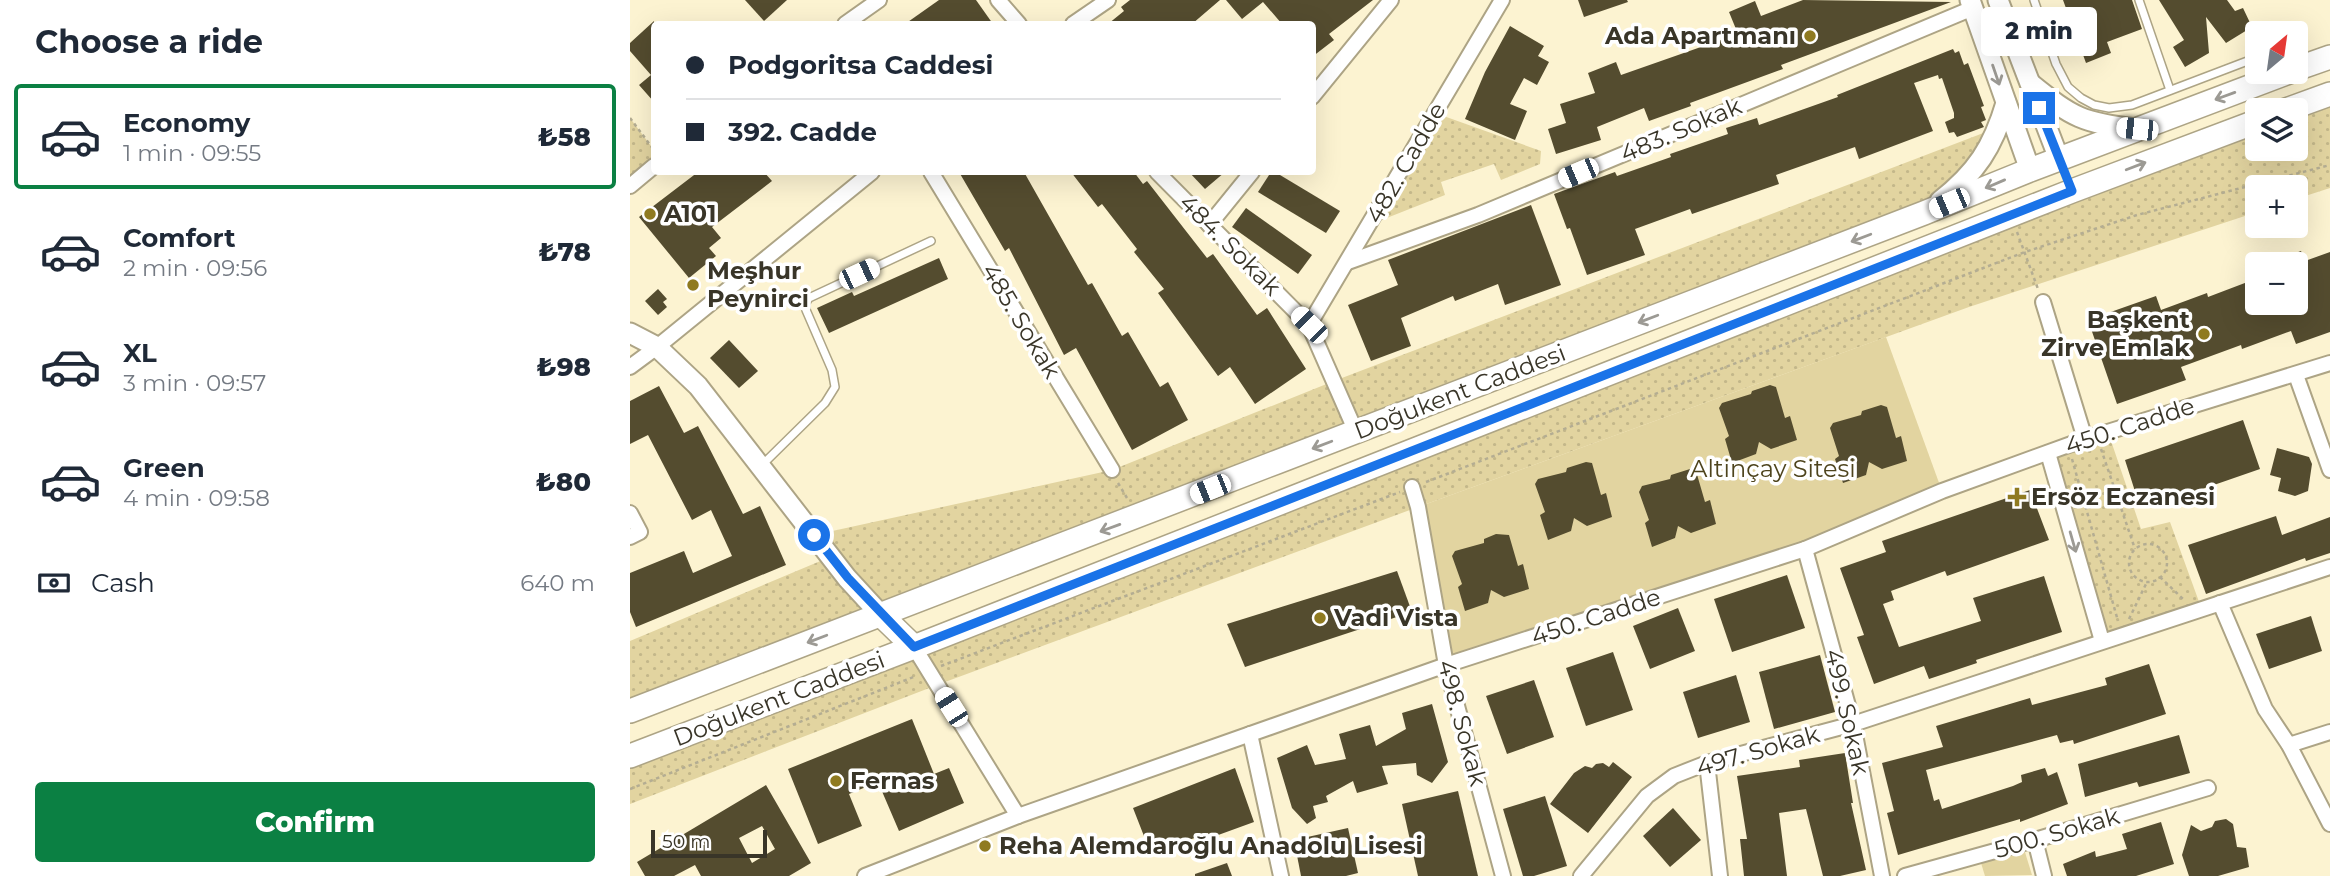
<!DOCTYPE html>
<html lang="en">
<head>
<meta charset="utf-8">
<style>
	body { margin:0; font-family:Montserrat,sans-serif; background:#f2f2f3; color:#1f2937; height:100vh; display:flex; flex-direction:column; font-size:26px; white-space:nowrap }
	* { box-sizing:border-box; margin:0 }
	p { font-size:23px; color:#747a83 }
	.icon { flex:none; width:38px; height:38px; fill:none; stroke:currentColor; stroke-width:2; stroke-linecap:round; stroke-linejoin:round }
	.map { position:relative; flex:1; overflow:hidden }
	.details { display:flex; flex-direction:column; background:#fff; width:630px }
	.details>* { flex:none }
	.guide { position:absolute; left:21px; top:21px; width:665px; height:154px; border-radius:7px; box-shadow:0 7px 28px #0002; display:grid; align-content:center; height:154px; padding:0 35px; background:#fff }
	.needle { width:46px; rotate:29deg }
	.controls { position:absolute; left:1615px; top:21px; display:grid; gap:14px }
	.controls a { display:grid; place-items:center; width:63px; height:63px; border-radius:7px; background:#fff; box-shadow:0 7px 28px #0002; font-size:35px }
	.scale { position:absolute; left:21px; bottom:18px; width:116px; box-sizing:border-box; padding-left:7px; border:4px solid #393528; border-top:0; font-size:19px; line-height:24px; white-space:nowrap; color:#393528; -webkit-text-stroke:5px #fff; paint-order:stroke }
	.end { position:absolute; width:32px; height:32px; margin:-16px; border:9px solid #1a73e8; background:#fff; box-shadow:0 0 0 4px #fff }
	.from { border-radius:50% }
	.bubble { position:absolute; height:49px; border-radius:7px; background:#fff; box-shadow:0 7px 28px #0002; font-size:23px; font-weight:800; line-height:49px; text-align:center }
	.car { position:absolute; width:21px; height:42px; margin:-21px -10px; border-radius:9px; box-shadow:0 0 5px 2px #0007; background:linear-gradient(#fff 24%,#345 0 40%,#fff 0 76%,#345 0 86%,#fff 0) }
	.guide b { display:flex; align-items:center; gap:24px; height:66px; font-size:26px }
	.guide b+b { border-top:2px solid #e0e1e3 }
	.guide i { width:18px; height:18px; background:#1f2937 }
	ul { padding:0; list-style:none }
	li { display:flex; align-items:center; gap:21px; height:105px; margin:0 14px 10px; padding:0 21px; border:4px solid transparent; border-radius:7px }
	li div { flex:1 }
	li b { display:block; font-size:26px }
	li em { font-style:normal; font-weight:800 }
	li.on { border-color:#0b8043 }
	li>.icon { width:63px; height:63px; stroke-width:1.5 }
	h2 { padding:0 35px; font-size:32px; line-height:84px }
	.pay { display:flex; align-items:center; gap:18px; height:77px; padding:0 35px; font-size:26px }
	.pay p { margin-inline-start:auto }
	.cta { display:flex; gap:14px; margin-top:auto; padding:14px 35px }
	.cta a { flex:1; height:80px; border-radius:7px; background:#0b8043; color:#fff; font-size:28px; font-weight:800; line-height:80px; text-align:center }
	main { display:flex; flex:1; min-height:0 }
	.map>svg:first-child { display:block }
	.grass { fill:url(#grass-dots) }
	.garden { fill:#e2d4a0 }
	.building { fill:#544c2f; fill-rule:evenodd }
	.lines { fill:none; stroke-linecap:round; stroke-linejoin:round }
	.service-casing { stroke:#ada485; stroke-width:10 }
	.minor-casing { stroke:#ada485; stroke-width:18 }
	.secondary-casing { stroke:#ada485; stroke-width:23 }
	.primary-casing { stroke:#ada485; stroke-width:26 }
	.path { stroke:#b4ad92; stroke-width:2.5; stroke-dasharray:3.5 3.5; stroke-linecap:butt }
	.service { stroke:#fff; stroke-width:7 }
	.minor { stroke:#fff; stroke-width:14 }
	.secondary { stroke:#fff; stroke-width:19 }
	.primary { stroke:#fff; stroke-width:23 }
	.oneway { stroke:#9c9a94 }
	.route { stroke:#1a73e8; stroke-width:9 }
	.poi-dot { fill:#8f7a20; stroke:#fff; stroke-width:2.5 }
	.labels { text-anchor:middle; stroke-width:7; stroke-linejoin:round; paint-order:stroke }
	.poi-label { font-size:24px; font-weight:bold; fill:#393528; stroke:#fff; text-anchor:start }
	.street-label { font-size:24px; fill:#393528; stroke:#fff }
	.park-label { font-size:24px; fill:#4e441d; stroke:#fff }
</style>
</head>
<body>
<main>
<section class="details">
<h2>Choose a ride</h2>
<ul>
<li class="on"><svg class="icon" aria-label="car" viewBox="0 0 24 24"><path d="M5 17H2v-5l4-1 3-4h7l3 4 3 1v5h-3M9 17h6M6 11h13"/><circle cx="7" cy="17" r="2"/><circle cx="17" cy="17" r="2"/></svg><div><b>Economy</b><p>1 min · 09:55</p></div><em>₺58</em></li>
<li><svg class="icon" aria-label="car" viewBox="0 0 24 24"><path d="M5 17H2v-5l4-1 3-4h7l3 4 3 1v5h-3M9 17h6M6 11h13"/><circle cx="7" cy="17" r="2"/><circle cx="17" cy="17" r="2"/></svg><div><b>Comfort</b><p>2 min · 09:56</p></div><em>₺78</em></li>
<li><svg class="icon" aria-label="car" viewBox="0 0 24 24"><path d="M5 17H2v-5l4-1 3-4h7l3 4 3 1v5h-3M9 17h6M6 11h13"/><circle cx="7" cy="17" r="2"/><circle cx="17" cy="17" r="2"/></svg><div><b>XL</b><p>3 min · 09:57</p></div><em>₺98</em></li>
<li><svg class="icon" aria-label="car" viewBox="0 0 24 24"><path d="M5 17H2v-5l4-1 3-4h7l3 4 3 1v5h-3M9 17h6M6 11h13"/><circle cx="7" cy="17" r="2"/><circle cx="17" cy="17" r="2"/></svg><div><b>Green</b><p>4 min · 09:58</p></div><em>₺80</em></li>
</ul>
<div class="pay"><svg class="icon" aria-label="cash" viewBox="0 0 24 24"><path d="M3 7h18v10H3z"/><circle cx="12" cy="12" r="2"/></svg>Cash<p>640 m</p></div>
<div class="cta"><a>Confirm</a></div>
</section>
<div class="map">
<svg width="1700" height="876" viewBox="0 0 1700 876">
	<defs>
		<pattern id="grass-dots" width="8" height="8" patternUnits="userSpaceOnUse" patternTransform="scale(1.75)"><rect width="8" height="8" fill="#e2d4a0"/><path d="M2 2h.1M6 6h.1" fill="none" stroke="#c3b78a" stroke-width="1.8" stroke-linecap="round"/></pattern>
	</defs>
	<rect width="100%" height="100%" fill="#fcf3d1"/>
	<g class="grass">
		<polygon points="1700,94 1700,188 1666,199 1666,187 1628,187 1627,212 1339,307 788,507 307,685 0,804 0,756 1627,121 1628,149 1666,149 1666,110"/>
		<polygon points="808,114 911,151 910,164 871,180 864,164 811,182 815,195 744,223"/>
		<polygon points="0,118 24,150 24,166 0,186"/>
		<polygon points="1369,127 1294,213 0,711 0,641 200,557 184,535 482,470 704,381"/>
		<polygon points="1478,432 1511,529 1540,522 1572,610 1472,641 1418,453"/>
	</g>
	<g class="garden">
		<polygon points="1256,337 1312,491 1175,549 816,665 788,507"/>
		<polygon points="1394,849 1402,875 1355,876 1351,863"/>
	</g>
	<g class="building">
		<polygon points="115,0 157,0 134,21"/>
		<polygon points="309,0 346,0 363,24 275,24"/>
		<polygon points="500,0 590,0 562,24 478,24 494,11 491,7"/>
		<polygon points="596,0 743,0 699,34 704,40 682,57 682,24 652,24 633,2 612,19"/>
		<polygon points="948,0 997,0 998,2 954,17"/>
		<polygon points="1173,0 1321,2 1151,65 1153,69 1060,103 1061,106 1019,121 1014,108 967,127 971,140 926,154 918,129 936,123 930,104 965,93 958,73 986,62 991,75 1108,34 1099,12 1125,1 1131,16"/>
		<polygon points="1433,0 1502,0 1512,29 1477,42 1481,53 1456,63"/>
		<polygon points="1529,0 1597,0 1605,11 1613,8 1622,27 1596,43 1576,17 1579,53 1555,67 1543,47 1554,40"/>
		<polygon points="24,21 24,102 9,85 21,75 0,51 0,43"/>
		<polygon points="880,26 914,46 908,56 919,62 907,85 894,78 880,104 897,111 885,140 835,119 855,72"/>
		<polygon points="1323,49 1325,53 1329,51 1334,65 1338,63 1354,106 1351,107 1356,120 1351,122 1354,127 1327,137 1324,132 1319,133 1315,122 1324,118 1324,113 1312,78 1309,79 1308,75 1284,83 1303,131 1229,159 1225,147 1146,175 1149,184 1062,214 1060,209 1005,229 1015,255 957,275 940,228 937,229 924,194 985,172 987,176 1041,157 1040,154 1098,134 1096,128 1127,118 1129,125 1208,97 1207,95"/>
		<polygon points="68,172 134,172 142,181 82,227 91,238 79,248 86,256 59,278 9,217"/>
		<polygon points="329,172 394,172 458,285 462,283 492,336 498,332 530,387 538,382 558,420 502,450 446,348 434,355 379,248 375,251"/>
		<polygon points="441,172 504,172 513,184 517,181 577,258 583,254 627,315 637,308 676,369 625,404 600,367 588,376 528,293 534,289 504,252 507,249 472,204 468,207"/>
		<polygon points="559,172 595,172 575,189"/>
		<polygon points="641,172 645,172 710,211 696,233 628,192"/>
		<polygon points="901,205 931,285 875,305 868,284 825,301 823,296 771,318 781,346 741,361 718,305 768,285 758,260"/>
		<polygon points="616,208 682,255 668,274 602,227"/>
		<polygon points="1671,251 1675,261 1700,252 1700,332 1666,344 1661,331 1612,349 1611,345 1551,367 1556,380 1487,404 1458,320 1526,296 1531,310 1577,293 1578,297 1628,278 1628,303 1666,303 1667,264 1638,263"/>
		<polygon points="309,258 318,279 199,333 187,308 222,292 224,296"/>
		<polygon points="28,289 37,299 33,302 37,307 28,315 15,301"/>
		<polygon points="99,340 128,371 109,388 80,358"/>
		<polygon points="1140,385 1146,387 1155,418 1160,416 1167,440 1141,449 1129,442 1126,454 1102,463 1095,439 1099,436 1089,408 1092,403 1121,394 1122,391"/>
		<polygon points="29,386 54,433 68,426 113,514 130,506 156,565 6,627 0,612 0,573 54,551 63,573 102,556 81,510 62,520 18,435 0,444 0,401"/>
		<polygon points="1251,405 1257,407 1266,438 1271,436 1277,461 1252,469 1239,462 1236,475 1213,483 1205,459 1209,456 1200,428 1203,423 1231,415 1232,411"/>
		<polygon points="1613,420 1630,469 1555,495 1554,493 1510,507 1495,460"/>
		<polygon points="1647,448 1679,457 1682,464 1678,491 1665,496 1648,491 1651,478 1640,475"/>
		<polygon points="956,462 962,463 971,495 976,493 982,517 957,526 944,518 941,531 918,540 910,515 915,512 905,484 908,479 936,472 937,468"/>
		<polygon points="1060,469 1066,471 1075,502 1080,500 1086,524 1061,533 1048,526 1045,538 1022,547 1015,523 1019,520 1009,492 1012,486 1040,479 1041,475"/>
		<polygon points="1400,490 1419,540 1317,576 1315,571 1261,591 1264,600 1253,604 1269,647 1351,621 1343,598 1414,576 1432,632 1346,660 1347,663 1299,679 1294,666 1244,684 1227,637 1234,635 1210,568 1256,552 1252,541"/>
		<polygon points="1646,516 1652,535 1700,517 1700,553 1676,561 1675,558 1576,594 1558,545"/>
		<polygon points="866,534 879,535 888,566 893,564 899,589 874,597 861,590 858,603 835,611 828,587 832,584 822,556 825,551 854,543 854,539"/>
		<polygon points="767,571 782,612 615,667 597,624"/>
		<polygon points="1157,575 1175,628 1102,652 1084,599"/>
		<polygon points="1048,608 1065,651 1020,669 1003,626"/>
		<polygon points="1681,616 1692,651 1639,669 1626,634"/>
		<polygon points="983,652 1003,710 956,726 936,668"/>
		<polygon points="1190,655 1205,712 1144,729 1129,672"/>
		<polygon points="1519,664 1536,714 1444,744 1443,740 1430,743 1427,735 1296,770 1304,801 1309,799 1312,809 1383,786 1392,782 1391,775 1415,768 1418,776 1427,772 1438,804 1390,822 1390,819 1268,855 1257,813 1264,811 1252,763 1313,747 1306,726 1400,698 1402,705 1477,685 1475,678"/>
		<polygon points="1106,675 1120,722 1068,738 1053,692"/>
		<polygon points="904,680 924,737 877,754 856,696"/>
		<polygon points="802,704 818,762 802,783 787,775 786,763 752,766 758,784 727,793 723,781 696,796 698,802 683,806 686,818 677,824 662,808 647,758 677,745 685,765 716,759 709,734 740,725 746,746 776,729 772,713"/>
		<polygon points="282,719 304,774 319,768 334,803 269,831 248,782 219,794 232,826 188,844 158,769"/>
		<polygon points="1549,735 1560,773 1509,787 1507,782 1455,797 1448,764"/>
		<polygon points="1215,753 1223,803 1221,803 1236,870 1210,876 1193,876 1176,809 1149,813 1157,876 1114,876 1110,839 1117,839 1107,776 1170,767 1169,760"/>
		<polygon points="983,762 1002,777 958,833 920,804 944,773 955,766 962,768 966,764 973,763 979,767"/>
		<polygon points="605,768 624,822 580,838 578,833 521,854 503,808"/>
		<path d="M136,785L181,863L159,876H71L65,865L44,876H15L7,862ZM132,826L145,849L122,863L109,838Z"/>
		<polygon points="828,791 848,876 788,876 772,804"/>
		<polygon points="915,796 937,866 904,876 893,876 873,809"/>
		<polygon points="1043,808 1071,840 1040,867 1013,836"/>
		<polygon points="1596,819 1603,824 1607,847 1616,848 1619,867 1588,876 1559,876 1552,855 1561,825 1571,831 1582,827 1585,821"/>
		<polygon points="1531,822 1544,864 1506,876 1437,876 1433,864 1465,851 1466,857 1497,849 1492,834"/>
		<polygon points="718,828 728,873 716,876 671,876 664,840"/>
		<polygon points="597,863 602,876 565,876 565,874"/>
	</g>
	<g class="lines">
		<g class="service-casing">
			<g id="service">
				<polyline points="1404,0 1426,64 1438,87 1451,98 1464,105 1479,108 1502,105 1628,57"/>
				<polyline points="1509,0 1540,90"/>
				<polyline points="131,466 195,403 205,387 202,370 176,310 175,304 179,298 301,241"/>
			</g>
		</g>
		<g class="minor-casing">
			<g id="minor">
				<polyline points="368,0 389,24"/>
				<polyline points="215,24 249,0"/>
				<polyline points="443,24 478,0"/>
				<polyline points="682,97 761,0"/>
				<polyline points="301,172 482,470"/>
				<polyline points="527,172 679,325 726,432"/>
				<polyline points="0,186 24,166"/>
				<polyline points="579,225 622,172"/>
				<polyline points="718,262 848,215 1343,8"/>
				<polyline points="1413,302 1455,439"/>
				<polyline points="679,325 872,0"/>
				<polyline points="0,367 27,347 242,172"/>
				<polyline points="1666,375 1700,470"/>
				<polyline points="1418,453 1472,641"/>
				<polyline points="782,487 788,507 816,665 873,876"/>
				<polyline points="0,513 10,532 0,537"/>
				<polyline points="1175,549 1223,724 1252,876"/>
				<polyline points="1590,603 1635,709 1659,745 1700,824"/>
				<polyline points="284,647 388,816"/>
				<polyline points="620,734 651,876"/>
				<polyline points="1659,745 1700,732"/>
				<polyline points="1077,763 1090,876"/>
				<polyline points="1405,840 1414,876"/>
				<polyline points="235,876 388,816 816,665 1175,549 1312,491 1455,439 1700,363"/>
				<polyline points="951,876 1017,796 1044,776 1077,763 1223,724 1700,567"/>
				<polyline points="1275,876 1405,840 1578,788"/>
			</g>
		</g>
		<g class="secondary-casing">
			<g id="secondary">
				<polyline points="1340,0 1400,170"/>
				<polyline points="1368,0 1429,159"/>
				<path d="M1401,84C1443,118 1453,123 1507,129"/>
				<path d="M1310,201C1346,173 1363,147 1376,103"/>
				<polyline points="0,333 27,347 68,386 217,578 251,615"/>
			</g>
		</g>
		<g class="primary-casing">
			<g id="primary">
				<polyline points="1666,69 1700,57"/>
				<polyline points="1656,110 1700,94"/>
				<polyline points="251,615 284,647"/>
				<path d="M0,711C431,545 863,379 1294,213L1400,170L1659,72"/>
				<polyline points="0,756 284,647 1442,191 1628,121"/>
			</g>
		</g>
		<g class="path">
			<polyline points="0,118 24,150"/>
			<polyline points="1387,232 1408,289"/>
			<polyline points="1471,449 1505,549"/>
			<polyline points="1442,459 1488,621"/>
			<polyline points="796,482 1395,252 1507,215 1700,165"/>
			<polyline points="488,483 497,498"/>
			<circle cx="1518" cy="563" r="19"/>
			<polyline points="1530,577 1553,599"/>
			<polyline points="1499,619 1516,584"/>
			<polyline points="311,666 770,492"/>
			<polyline points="0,789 286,676"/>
		</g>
		<use href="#service" class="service"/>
		<use href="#minor" class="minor"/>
		<use href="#secondary" class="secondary"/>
		<use href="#primary" class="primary"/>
	</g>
	<defs><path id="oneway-shaft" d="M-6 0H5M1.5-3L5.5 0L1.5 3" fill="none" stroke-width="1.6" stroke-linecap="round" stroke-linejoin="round" transform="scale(1.75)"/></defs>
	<g class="oneway">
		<use href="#oneway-shaft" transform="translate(1366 75) rotate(71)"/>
		<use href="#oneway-shaft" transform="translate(1595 96) rotate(160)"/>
		<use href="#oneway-shaft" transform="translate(1506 166) rotate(-21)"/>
		<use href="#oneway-shaft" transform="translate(1365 184) rotate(157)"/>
		<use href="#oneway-shaft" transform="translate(1231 238) rotate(159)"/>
		<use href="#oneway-shaft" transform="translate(1018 319) rotate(159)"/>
		<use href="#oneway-shaft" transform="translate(692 445) rotate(159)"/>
		<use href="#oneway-shaft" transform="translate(480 528) rotate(160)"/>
		<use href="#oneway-shaft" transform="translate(1443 542) rotate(74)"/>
		<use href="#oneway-shaft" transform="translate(187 639) rotate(159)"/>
	</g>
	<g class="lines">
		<polyline class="route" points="184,535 218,578 284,647 1442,191 1409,108"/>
	</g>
	<g class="poi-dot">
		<circle cx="1180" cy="36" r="7"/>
		<circle cx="20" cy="214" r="7"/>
		<circle cx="63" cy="285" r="7"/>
		<circle cx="1574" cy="334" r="7"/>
		<path d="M1383.5 486.5h7v7h7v7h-7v7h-7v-7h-7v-7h7z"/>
		<circle cx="690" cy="618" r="7"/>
		<circle cx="206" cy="781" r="7"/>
		<circle cx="355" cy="846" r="7"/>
	</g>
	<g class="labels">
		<g class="poi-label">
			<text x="1166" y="44" text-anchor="end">Ada Apartmanı</text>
			<text x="34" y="222">A101</text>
			<text x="77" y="279">Meşhur<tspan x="77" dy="28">Peynirci</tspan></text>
			<text x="1560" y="328" text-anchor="end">Başkent<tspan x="1560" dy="28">Zirve Emlak</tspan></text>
			<text x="1401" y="505">Ersöz Eczanesi</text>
			<text x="704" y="626">Vadi Vista</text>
			<text x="220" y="789">Fernas</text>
			<text x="369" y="854">Reha Alemdaroğlu Anadolu Lisesi</text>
		</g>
		<g class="street-label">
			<text transform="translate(1051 130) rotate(-23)" y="8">483. Sokak</text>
			<text transform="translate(776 163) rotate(-60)" y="8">482. Cadde</text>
			<text transform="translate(600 245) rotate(45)" y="8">484. Sokak</text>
			<text transform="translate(391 321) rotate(59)" y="8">485. Sokak</text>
			<text transform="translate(830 392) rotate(-21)" y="8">Doğukent Caddesi</text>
			<text transform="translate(1500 426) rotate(-18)" y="8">450. Cadde</text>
			<text transform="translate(966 617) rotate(-18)" y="8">450. Cadde</text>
			<text transform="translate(149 699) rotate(-21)" y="8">Doğukent Caddesi</text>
			<text transform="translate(1217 712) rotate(77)" y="8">499. Sokak</text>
			<text transform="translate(832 723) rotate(75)" y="8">498. Sokak</text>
			<text transform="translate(1128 751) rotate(-16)" y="8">497. Sokak</text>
			<text transform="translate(1427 833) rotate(-16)" y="8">500. Sokak</text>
		</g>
		<g class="park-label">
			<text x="1143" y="477">Altinçay Sitesi</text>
		</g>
	</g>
</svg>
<div class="controls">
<a><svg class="needle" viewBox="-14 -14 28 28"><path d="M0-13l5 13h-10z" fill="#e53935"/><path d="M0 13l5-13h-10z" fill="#747a83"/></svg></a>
<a><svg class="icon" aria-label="layers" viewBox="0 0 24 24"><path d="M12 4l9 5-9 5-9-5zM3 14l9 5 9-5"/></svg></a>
<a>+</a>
<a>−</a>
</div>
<div class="scale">50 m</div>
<i class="end from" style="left:184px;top:535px"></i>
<i class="end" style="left:1409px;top:108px"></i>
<div class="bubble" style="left:1351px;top:7px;width:116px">2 min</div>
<i class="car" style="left:1507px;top:129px;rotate:276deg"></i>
<i class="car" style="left:948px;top:173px;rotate:247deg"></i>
<i class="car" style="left:1319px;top:203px;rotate:247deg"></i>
<i class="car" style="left:229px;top:274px;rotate:65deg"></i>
<i class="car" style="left:679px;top:325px;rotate:315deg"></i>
<i class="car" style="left:580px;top:489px;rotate:248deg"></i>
<i class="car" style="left:321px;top:707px;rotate:328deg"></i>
<div class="guide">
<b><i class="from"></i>Podgoritsa Caddesi</b>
<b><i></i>392. Cadde</b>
</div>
</div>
</main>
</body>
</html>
